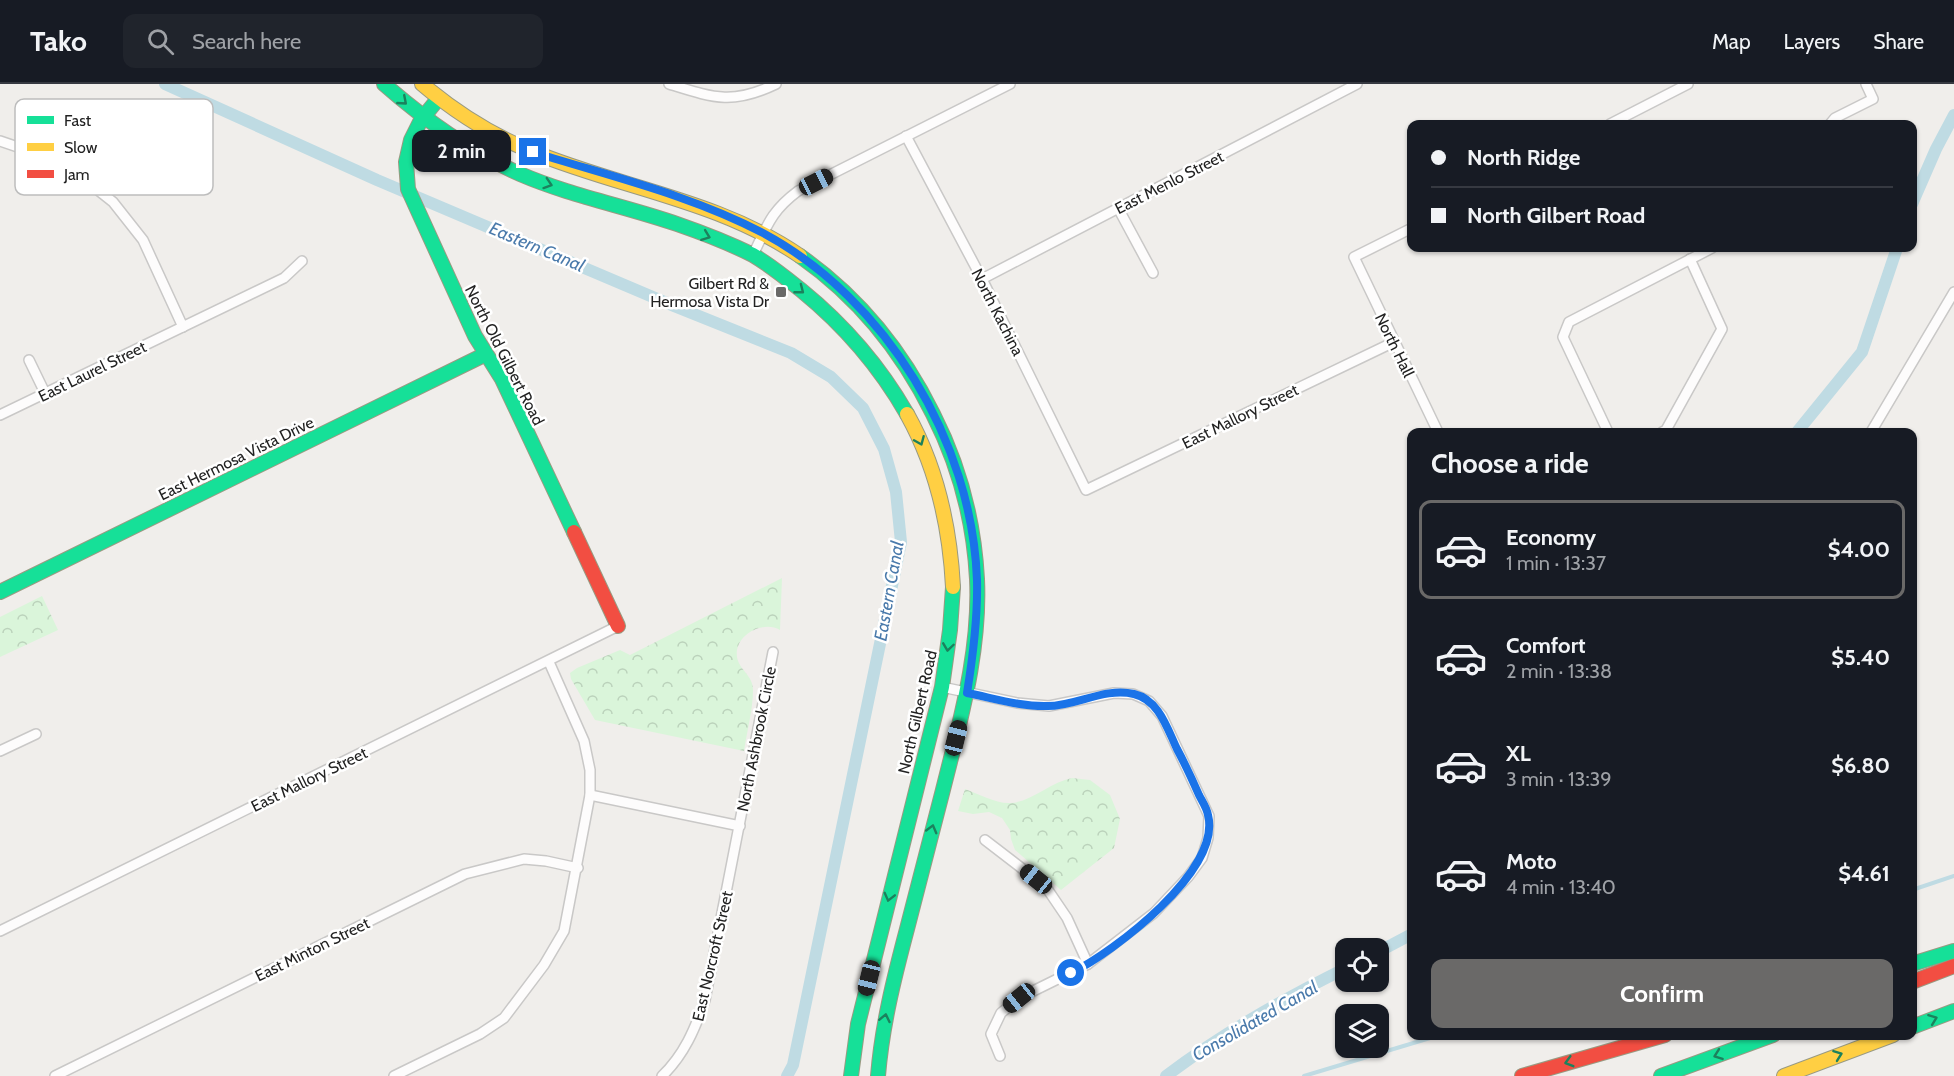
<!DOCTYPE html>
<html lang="en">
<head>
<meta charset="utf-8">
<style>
	body { margin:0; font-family:Cabin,sans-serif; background:#20242c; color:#f1f3f6; height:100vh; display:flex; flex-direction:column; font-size:22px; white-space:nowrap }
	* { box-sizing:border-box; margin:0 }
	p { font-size:20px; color:#9ea1a6 }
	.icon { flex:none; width:33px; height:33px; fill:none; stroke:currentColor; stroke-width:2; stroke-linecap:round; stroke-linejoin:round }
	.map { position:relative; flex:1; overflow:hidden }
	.side { position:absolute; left:1407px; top:344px; width:510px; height:612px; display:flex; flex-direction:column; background:#171b24; border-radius:12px; box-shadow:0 2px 4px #0004 }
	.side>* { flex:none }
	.hud { position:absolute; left:1407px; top:36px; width:510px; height:132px; border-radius:12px; box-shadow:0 2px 4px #0004; display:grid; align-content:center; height:132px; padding:0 24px; background:#171b24 }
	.tools { position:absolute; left:1335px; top:854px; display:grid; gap:12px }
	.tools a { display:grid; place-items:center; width:54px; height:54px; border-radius:12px; background:#171b24; box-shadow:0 2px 4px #0004; font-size:30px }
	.end { position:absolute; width:27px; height:27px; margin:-14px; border:8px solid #1a73e8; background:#fff; box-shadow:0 0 0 3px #fff }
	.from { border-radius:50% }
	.bubble { position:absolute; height:42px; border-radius:12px; background:#171b24; box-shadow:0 2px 4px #0004; font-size:20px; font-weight:800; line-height:42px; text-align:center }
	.car { position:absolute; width:18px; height:36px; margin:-18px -9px; border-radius:8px; box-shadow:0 0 4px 2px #0007; background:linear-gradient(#222 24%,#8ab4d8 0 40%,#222 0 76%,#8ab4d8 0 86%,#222 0) }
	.hud b { display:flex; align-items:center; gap:21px; height:57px; font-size:22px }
	.hud b+b { border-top:2px solid #363941 }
	.hud i { width:15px; height:15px; background:#f1f3f6 }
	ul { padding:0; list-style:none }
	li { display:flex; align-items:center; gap:18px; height:99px; margin:0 12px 9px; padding:0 12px; border:3px solid transparent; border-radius:12px }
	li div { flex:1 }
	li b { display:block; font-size:22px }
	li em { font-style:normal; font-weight:800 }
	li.active { border-color:#6a6968 }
	li>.icon { width:54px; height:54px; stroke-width:1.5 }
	h2 { padding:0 24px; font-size:27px; line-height:72px }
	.cta { display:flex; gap:12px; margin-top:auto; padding:12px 24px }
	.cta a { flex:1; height:69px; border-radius:12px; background:#6a6968; color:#fff; font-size:24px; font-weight:800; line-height:69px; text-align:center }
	header { display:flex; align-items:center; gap:36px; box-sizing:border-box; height:84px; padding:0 30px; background:#171b24; border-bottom:2px solid #363941 }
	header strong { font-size:28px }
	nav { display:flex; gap:33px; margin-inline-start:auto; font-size:21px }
	.search { width:420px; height:54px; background:#20242c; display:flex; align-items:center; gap:15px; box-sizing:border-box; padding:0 21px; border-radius:12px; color:#9ea1a6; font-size:22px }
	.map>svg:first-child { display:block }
	.park { fill:url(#park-crowns) }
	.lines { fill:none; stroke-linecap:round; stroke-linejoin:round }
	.stream { stroke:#bfdbe3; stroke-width:4 }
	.canal { stroke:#bfdbe3; stroke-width:12 }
	.street-casing { stroke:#c9c8c7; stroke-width:12 }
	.fast-casing { stroke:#999a82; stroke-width:16 }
	.slow-casing { stroke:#999a82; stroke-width:16 }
	.jam-casing { stroke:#999a82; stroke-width:16 }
	.street { stroke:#fdfcfc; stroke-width:9 }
	.fast { stroke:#16e098; stroke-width:14 }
	.slow { stroke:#ffcf43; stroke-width:14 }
	.jam { stroke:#f24e42; stroke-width:14 }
	.oneway { stroke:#1c815d }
	.route { stroke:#1a73e8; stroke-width:8 }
	.poi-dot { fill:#6a6968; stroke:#fff; stroke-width:2 }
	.labels { text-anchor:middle; stroke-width:5; stroke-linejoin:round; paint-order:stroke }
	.street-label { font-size:16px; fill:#222; stroke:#fff }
	.poi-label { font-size:16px; fill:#222; stroke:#fff; text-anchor:end }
	.water-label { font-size:18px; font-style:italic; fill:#4a7aab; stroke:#fff }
	.key { fill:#fff; stroke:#bdbdbd; stroke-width:1.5 }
	.key-label { font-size:16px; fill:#222 }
</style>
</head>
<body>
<header>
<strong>Tako</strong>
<div class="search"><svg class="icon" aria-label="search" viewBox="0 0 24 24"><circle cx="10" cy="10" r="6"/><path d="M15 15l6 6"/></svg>Search here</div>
<nav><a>Map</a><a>Layers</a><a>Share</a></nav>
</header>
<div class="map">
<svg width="1954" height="992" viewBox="0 0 1954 992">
	<defs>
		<pattern id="park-crowns" width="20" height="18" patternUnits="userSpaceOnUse" patternTransform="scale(1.5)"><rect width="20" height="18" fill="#daf5da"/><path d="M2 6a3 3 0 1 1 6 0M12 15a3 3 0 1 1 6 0" fill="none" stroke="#bbd2bb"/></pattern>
	</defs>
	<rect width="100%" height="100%" fill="#f0eeeb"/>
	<g class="park">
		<path d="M782,494L780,546C763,536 734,551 737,573C739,586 753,591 753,606C753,625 747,647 744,667L595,636L571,595L570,589L577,584L620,566L630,571Z"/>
		<polygon points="42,512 58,546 0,573 0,533"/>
		<path d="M1072,694L1090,696L1110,711L1120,735L1114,764L1061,806L1015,766L1011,755L1010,746L1002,734L989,728L973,730L958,727L965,705C979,710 996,720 1011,719C1031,718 1051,698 1072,694Z"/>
	</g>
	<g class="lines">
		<g class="stream">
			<polyline points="1912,806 1954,792"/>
			<polyline points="1304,992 1440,951"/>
		</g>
		<g class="canal">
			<polyline points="165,0 377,96 674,222 791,269 831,293 863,324 884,365 896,408 901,458 793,981 787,992"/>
			<polyline points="1912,120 1936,65 1954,31"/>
			<polyline points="1797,348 1862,268 1897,164"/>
			<polyline points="1378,868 1412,850"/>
			<path d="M1166,992C1223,949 1282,916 1346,884"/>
		</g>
		<g class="street-casing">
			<g id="street">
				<path d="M669,0C714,14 732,21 776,0"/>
				<polyline points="1610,40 1688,0"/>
				<polyline points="1830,40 1835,34 1873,15 1866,0"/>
				<polyline points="906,52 982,195 1086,406 1394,258"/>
				<polyline points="0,57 47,73 79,91 113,118 143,156 183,243"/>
				<polyline points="1118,124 1153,189"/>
				<polyline points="1412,144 1354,173 1438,348"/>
				<path d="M753,171C767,142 771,127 798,107L1010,0"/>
				<polyline points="982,195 1357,0"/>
				<polyline points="29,276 45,309"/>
				<polyline points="0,331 284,194 302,177"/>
				<polyline points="1608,348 1563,253 1569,238 1712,164"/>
				<polyline points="1662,348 1666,346 1722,245 1690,175"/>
				<polyline points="1871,348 1954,208"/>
				<polyline points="942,603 1017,619 1049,622 1114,609 1133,610 1149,617 1162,632 1209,732 1208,754 1202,774 1188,793 1154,829 1088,880 1019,914 1001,929 991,950 1000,972"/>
				<polyline points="0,667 36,650"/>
				<polyline points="590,711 740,742"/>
				<polyline points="985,756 1046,803 1067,834 1088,880"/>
				<polyline points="0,847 618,542"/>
				<polyline points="55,992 465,790 524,775 546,777 578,784"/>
				<polyline points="394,992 480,950 504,934 544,881 564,847 590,711 590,686 584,657 549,578"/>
				<path d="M662,992C684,971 695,945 705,916L773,568"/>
			</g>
		</g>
		<g class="fast-casing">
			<g id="fast">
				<path d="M384,0C425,36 470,68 520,90C571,112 625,122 677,140C703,149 729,159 753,171C770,181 786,194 801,206C844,241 879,281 907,330"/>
				<polyline points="438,15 421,36 411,56 406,78 408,105 475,252 502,295 574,448"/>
				<path d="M800,172C857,212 902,267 933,330C959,381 974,438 977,495C980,557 965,619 950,678C936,734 921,790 907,845C894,894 882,942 878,992"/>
				<polyline points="0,508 486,270"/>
				<polyline points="1912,880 1954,867"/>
				<polyline points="1912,943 1954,927"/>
				<polyline points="851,992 858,940 942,603 950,546 953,503"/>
				<polyline points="1661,992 1773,951"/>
			</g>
		</g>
		<g class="slow-casing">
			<g id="slow">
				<path d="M422,0C455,28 491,51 531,67C620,104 719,116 800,172"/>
				<path d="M907,330C936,382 950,444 953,503"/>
				<polyline points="1784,992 1893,951"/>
			</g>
		</g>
		<g class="jam-casing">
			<g id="jam">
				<polyline points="574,448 618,542"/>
				<polyline points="1912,898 1954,882"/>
				<polyline points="1522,992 1665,951"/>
			</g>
		</g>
		<use href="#street" class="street"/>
		<use href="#fast" class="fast"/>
		<use href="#slow" class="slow"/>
		<use href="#jam" class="jam"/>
	</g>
	<defs><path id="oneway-chevron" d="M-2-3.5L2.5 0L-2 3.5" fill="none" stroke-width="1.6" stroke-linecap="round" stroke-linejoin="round" transform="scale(1.5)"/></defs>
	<g class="oneway">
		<use href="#oneway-chevron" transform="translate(403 17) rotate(41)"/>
		<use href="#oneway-chevron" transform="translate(548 100) rotate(18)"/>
		<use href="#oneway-chevron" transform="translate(706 152) rotate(21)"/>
		<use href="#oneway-chevron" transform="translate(800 206) rotate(38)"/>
		<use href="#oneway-chevron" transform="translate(920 357) rotate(67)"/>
		<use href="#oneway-chevron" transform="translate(948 563) rotate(98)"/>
		<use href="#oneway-chevron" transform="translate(932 745) rotate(-75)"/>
		<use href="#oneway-chevron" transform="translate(889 813) rotate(104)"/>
		<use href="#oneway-chevron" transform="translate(885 934) rotate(-78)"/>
		<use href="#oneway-chevron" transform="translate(1933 935) rotate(-21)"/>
		<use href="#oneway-chevron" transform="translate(1718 971) rotate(160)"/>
		<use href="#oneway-chevron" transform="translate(1838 971) rotate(-20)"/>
		<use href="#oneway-chevron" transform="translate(1569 978) rotate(164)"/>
	</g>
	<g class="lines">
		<path class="route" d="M533,68C609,92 691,111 763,149C886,215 972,357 977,496C978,534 973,572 967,609C993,614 1021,623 1048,622C1076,622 1105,603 1134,610C1159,616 1167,644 1177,665C1185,680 1192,695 1199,711C1202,717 1207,724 1208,731C1222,786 1114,868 1071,889"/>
	</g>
	<rect class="poi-dot" x="775" y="202" width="12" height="12" rx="3"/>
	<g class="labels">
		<g class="street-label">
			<text transform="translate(1169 98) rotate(-27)" y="6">East Menlo Street</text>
			<text transform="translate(998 228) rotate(63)" y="6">North Kachina</text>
			<text transform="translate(1395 261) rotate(64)" y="6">North Hall</text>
			<text transform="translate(505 271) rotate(63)" y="6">North Old Gilbert Road</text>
			<text transform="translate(92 287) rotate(-26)" y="6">East Laurel Street</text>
			<text transform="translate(1240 332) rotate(-26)" y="6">East Mallory Street</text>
			<text transform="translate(236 374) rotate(-26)" y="6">East Hermosa Vista Drive</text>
			<text transform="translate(917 628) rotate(-77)" y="6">North Gilbert Road</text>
			<text transform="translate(756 655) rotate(-79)" y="6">North Ashbrook Circle</text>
			<text transform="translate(309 695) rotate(-26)" y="6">East Mallory Street</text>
			<text transform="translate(312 865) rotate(-26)" y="6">East Minton Street</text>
			<text transform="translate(712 872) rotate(-77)" y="6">East Norcroft Street</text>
		</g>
		<g class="poi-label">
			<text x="769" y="205">Gilbert Rd &amp;<tspan x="769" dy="18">Hermosa Vista Dr</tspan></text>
		</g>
		<g class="water-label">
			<text transform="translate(537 163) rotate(23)" y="6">Eastern Canal</text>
			<text transform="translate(889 507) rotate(-80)" y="6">Eastern Canal</text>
			<text transform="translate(1255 937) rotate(-30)" y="6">Consolidated Canal</text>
		</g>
	</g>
	<rect x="15" y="15" width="198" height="96" rx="9" class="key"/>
	<rect x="27" y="32" width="27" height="8" fill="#16e098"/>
	<rect x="27" y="59" width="27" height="8" fill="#ffcf43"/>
	<rect x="27" y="86" width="27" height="8" fill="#f24e42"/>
	<g class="key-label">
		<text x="64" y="42">Fast</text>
		<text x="64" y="69">Slow</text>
		<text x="64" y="96">Jam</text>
	</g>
</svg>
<div class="tools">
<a><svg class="icon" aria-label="locate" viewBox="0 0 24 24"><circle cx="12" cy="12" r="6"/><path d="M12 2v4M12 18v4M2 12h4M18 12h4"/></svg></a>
<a><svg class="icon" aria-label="layers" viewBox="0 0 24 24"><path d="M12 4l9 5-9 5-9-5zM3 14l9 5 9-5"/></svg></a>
</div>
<i class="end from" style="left:1071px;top:889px"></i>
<i class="end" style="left:533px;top:68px"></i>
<div class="bubble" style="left:412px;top:46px;width:99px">2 min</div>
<i class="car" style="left:816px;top:98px;rotate:63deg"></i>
<i class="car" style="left:956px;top:654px;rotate:14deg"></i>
<i class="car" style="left:1036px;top:795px;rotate:309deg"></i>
<i class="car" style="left:869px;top:894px;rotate:194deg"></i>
<i class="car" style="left:1019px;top:914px;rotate:231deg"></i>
<div class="hud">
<b><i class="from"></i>North Ridge</b>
<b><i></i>North Gilbert Road</b>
</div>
<section class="side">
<h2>Choose a ride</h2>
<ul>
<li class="active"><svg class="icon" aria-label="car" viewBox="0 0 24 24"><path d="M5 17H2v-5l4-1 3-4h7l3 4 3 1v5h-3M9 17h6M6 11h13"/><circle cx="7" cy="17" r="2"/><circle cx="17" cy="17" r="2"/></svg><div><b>Economy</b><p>1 min · 13:37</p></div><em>$4.00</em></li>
<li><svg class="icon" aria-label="car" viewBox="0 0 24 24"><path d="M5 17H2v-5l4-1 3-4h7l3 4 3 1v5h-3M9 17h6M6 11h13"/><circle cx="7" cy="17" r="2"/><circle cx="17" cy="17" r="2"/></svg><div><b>Comfort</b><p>2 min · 13:38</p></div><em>$5.40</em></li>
<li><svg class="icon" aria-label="car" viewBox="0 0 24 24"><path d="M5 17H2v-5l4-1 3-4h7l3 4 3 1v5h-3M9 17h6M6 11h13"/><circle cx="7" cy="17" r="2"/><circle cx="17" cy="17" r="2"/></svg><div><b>XL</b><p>3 min · 13:39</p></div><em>$6.80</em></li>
<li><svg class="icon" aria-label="car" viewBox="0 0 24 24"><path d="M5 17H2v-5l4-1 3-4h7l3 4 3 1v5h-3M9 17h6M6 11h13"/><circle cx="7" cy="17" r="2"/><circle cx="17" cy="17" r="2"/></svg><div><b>Moto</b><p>4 min · 13:40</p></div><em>$4.61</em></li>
</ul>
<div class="cta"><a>Confirm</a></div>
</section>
</div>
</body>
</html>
